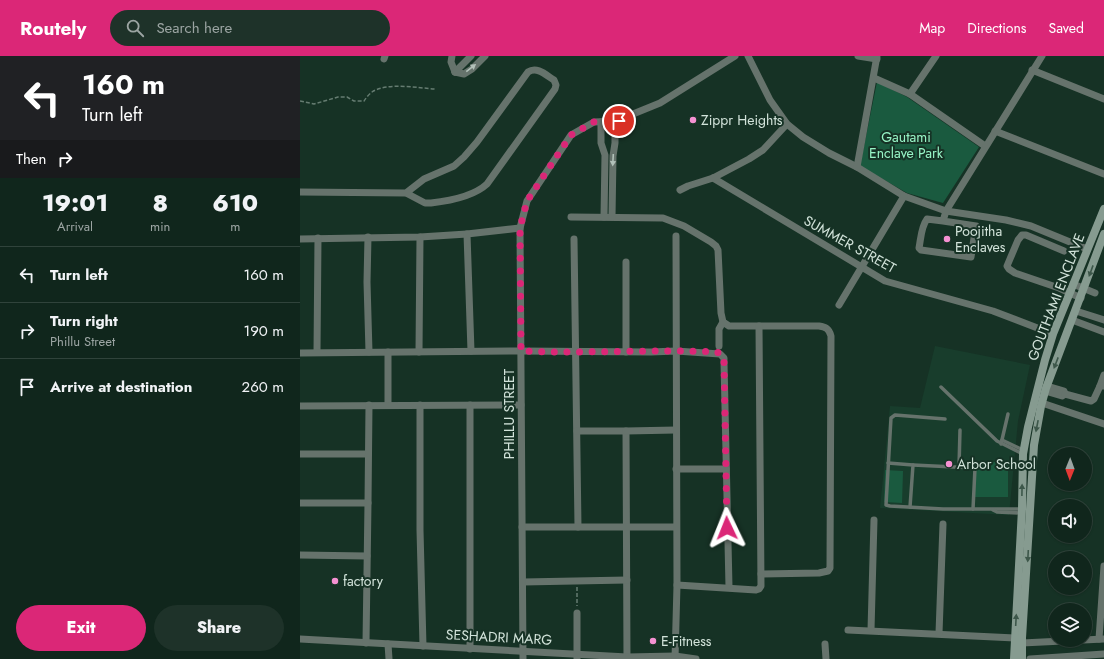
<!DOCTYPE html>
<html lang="en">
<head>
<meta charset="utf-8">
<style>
  body { margin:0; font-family:Jost,sans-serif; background:#1e3229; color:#f1f3f6; height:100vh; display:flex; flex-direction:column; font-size:15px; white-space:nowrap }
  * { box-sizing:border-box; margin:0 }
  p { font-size:13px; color:#9ca5a3 }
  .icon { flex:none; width:22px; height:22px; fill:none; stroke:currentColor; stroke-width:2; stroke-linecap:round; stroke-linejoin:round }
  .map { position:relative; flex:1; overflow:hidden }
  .details { display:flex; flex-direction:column; background:#10261c; width:300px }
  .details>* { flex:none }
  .hud { background:#202124; color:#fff; overflow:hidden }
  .needle { width:26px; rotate:181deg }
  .tools { position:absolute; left:748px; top:391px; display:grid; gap:8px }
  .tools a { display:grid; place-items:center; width:44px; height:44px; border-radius:50%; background:#10261c; box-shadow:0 1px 3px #0004,0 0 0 1px #30433b; font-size:20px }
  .pin { position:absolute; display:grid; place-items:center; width:34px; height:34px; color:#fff; margin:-17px; border:2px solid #fff; border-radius:50%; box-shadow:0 1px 4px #0007 }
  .me { position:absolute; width:44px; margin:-22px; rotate:358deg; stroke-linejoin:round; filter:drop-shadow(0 0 3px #0008) }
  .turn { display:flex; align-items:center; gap:14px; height:84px; padding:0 16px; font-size:18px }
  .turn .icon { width:52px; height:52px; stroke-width:2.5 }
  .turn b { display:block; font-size:28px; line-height:34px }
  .then { display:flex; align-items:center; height:38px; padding:0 16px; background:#0003; gap:8px; font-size:15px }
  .eta { display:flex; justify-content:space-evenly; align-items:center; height:68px; text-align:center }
  .eta b { font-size:24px; font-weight:800; line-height:28px }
  .action { display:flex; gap:8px; margin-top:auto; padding:8px 16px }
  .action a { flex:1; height:46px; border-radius:24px; background:#db2777; color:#fff; font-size:16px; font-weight:800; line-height:46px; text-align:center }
  .action a+a { background:#1e3229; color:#f1f3f6 }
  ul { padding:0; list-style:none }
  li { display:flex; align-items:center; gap:12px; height:56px; padding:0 16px; border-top:1px solid #30433b }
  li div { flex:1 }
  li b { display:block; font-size:15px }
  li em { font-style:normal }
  header { display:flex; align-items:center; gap:24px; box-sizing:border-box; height:56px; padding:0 20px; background:#db2777; color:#fff }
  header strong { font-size:19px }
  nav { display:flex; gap:22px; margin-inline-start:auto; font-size:14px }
  .search { width:280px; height:36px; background:#1e3229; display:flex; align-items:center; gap:10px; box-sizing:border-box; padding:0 14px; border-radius:22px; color:#9ca5a3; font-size:15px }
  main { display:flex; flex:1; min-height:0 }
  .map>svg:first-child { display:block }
</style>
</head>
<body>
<header>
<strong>Routely</strong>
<div class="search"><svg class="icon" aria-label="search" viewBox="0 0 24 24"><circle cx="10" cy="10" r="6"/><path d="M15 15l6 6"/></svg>Search here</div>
<nav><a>Map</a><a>Directions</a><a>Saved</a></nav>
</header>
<main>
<section class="details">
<div class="hud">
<div class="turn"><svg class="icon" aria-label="left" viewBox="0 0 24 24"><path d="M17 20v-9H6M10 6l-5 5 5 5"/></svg><div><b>160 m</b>Turn left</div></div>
<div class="then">Then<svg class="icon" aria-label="right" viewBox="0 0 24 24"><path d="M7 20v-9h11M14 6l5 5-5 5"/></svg></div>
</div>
<div class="eta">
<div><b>19:01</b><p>Arrival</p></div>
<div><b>8</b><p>min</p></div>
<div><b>610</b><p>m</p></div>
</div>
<ul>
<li><svg class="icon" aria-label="left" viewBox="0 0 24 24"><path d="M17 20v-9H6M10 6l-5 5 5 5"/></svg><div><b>Turn left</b></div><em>160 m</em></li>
<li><svg class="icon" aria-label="right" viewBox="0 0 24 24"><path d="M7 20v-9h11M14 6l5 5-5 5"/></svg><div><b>Turn right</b><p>Phillu Street</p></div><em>190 m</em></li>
<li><svg class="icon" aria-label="arrive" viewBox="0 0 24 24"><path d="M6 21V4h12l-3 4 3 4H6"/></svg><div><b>Arrive at destination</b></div><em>260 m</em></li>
</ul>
<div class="action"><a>Exit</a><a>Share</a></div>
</section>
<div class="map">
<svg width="804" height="603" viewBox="0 0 804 603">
  <rect width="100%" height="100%" fill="#163225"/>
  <path fill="#183d2c" d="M635 290 730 309 718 365 709 459 580 452 590 350 620 352Z"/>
  <g fill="#1a5a3f">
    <path d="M577 26 607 41 679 91 643 147 607 137 560 110Z"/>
    <path d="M675 406H708V441H674Z"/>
    <path d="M585 414 603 415 602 447 584 446Z"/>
  </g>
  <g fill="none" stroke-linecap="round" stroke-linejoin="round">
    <g stroke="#657c71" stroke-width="1.5" stroke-dasharray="4 2" stroke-linecap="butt">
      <path d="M0 45 14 48 38 41H47L54 45H64C66 42 69 38 72 36 87 26 118 32 135 33"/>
      <path d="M277 531V550"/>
    </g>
    <g stroke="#66736c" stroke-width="3.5">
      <path d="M641 331 697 385 723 398"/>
      <path d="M645 363 595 359 591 362 586 449 590 450 643 453H722"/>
      <path d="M702 384 723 394"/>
      <path d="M701 388 708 358"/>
      <path d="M588 407 613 409 610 451"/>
      <path d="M613 409 675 412 673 453"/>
      <path d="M659 411 660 374"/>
      <path d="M693 454 697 456 721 457"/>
    </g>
    <g stroke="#66736c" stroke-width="7">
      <path d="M152 0 151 6 155 16"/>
      <path d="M448 0 470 44 487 68 503 81 529 97 557 111 604 140 646 155 706 164 731 170 787 193"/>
      <path d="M558 0 577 3"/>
      <path d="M84 3 85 0"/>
      <path d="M732 14 804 43"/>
      <path d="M155 16 164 18 172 13 185 0"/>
      <path d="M155 16 171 0"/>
      <path d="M574 22 610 38 685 90"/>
      <path d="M610 38 636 0"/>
      <path d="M301 66V87L305 99 304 161"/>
      <path d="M695 75 804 118"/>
      <path d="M557 111 577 0"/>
      <path d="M413 122 585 225 693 255 753 278"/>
      <path d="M380 134 388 130 413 122 449 103 463 94 487 68"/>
      <path d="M0 136 106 137 125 147H131C149 145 173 141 187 128L255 33 256 29 254 24C246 19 237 10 228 16L177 86 164 101 154 110 124 123 106 137"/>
      <path d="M271 161 363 162 384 170 411 186 416 190 418 194 421 257 423 266 429 270H519C525 271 529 272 531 280L530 512 528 515 519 517 461 518"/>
      <path d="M312 161 313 100 315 87V65"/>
      <path d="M643 165 627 163C621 171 621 182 619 192L621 194 671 201 676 170 643 165 646 155 742 0"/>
      <path d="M68 181 67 226 69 296"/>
      <path d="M0 183 120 181 167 178"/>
      <path d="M274 183 278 471"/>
      <path d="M764 195 726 179H722L718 184 707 210 709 213 715 217 759 232 781 242"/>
      <path d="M326 206V296"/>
      <path d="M773 228 795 237"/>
      <path d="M539 249 604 140"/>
      <path d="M776 255 804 264"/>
      <path d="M772 264 804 276"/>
      <path d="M419 290V273L423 266"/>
      <path d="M171 295 167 178 220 172"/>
      <path d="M17 296 18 182"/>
      <path d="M119 296 120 181"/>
      <path d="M0 297 221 295 351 296 376 295 420 298 424 302V306L429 531"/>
      <path d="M800 330 804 319"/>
      <path d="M745 335 762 340 765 338 764 335 747 330"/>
      <path d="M765 338 791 345 794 343 800 330H804"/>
      <path d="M742 347 804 368"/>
      <path d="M88 349V296"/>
      <path d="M120 349V474L123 590"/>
      <path d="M170 349V593"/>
      <path d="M0 350 221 349"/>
      <path d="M277 375H326L327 603"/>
      <path d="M326 375 376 374"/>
      <path d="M0 398H68"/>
      <path d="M376 413H426"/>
      <path d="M0 447H68L69 349"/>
      <path d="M222 471H376"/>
      <path d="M0 499 67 500"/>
      <path d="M223 526 327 524"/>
      <path d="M377 529 456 534 459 533 461 530 459 270"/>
      <path d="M548 574 715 582"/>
      <path d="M571 574 574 464"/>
      <path d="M639 577 643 468"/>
      <path d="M0 583 327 601 375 600 396 603"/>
      <path d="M799 583 804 510"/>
      <path d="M66 587 68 447"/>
      <path d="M722 587 804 583"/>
      <path d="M88 588 89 603"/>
      <path d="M525 588 526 603"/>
      <path d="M223 603 220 172 227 145 271 79 294 66 319 65 333 58 360 47 435 0"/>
      <path d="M277 603V557"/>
      <path d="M375 603 377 529 376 180"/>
      <path d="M730 603 804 598"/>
    </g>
    <g stroke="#869b90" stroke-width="8">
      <path d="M714 603 722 453 723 398 728 371 745 304 753 278 804 153"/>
      <path d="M722 603V582L734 389 741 350 746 332 804 178"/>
    </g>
  </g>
  <defs><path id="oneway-solid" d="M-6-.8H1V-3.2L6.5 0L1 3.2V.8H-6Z"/></defs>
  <g fill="#b2c1b9">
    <use href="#oneway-solid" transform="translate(171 12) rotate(-38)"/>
    <use href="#oneway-solid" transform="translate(313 104) rotate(93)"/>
  </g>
  <g fill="#3d574a">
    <use href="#oneway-solid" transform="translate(791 215) rotate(110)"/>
    <use href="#oneway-solid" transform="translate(756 307) rotate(111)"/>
    <use href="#oneway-solid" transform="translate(737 370) rotate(101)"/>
    <use href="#oneway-solid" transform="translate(722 434) rotate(-89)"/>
    <use href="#oneway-solid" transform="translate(728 500) rotate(93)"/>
    <use href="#oneway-solid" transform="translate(716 564) rotate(-87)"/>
  </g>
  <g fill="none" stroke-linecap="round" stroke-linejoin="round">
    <path stroke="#db2777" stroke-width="7" stroke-dasharray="0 12.6" d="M319 65 294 66 271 79 227 145 220 172 221 295C286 298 352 293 417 296L422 299 424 306 427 472"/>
  </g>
  <g fill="#f591d2" stroke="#163225" stroke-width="1.5">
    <circle cx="393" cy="64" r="4"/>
    <circle cx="647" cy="183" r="4"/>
    <circle cx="649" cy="408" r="4"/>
    <circle cx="35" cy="525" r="4"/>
    <circle cx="353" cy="585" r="4"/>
  </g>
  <g text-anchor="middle" stroke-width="4" stroke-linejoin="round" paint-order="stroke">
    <g font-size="14" fill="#d2e3da" stroke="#163225" text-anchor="start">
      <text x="401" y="69">Zippr Heights</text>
      <text x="655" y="180">Poojitha<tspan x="655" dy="16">Enclaves</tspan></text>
      <text x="657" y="413">Arbor School</text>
      <text x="43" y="530">factory</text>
      <text x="361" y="590">E-Fitness</text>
    </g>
    <g font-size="14" fill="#97f4c6" stroke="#163225">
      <text x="606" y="86">Gautami<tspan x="606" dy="16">Enclave Park</tspan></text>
    </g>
    <g font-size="14" fill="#d2e3da" stroke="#163225">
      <text transform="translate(550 188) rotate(29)" y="5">SUMMER STREET</text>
      <text transform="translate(756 241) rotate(-69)" y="5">GOUTHAMI ENCLAVE</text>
      <text transform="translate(209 358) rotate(-90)" y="5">PHILLU STREET</text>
      <text transform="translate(199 581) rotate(3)" y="5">SESHADRI MARG</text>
    </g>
  </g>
</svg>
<div class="tools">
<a><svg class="needle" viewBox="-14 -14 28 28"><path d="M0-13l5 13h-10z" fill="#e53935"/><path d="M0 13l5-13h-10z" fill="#9ca5a3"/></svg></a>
<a><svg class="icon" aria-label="sound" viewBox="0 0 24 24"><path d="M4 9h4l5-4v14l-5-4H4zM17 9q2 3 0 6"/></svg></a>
<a><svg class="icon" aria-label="search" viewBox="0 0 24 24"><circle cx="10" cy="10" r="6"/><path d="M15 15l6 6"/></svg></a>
<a><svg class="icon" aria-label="layers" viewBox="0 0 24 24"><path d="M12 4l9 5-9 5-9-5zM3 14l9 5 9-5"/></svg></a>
</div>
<div class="pin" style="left:319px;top:65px;background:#d93025"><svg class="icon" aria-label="arrive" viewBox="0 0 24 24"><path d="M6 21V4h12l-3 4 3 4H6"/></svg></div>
<svg class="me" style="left:427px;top:472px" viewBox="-20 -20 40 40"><path d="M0-17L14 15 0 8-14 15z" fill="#db2777" stroke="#fff" stroke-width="4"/></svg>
</div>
</main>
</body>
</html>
